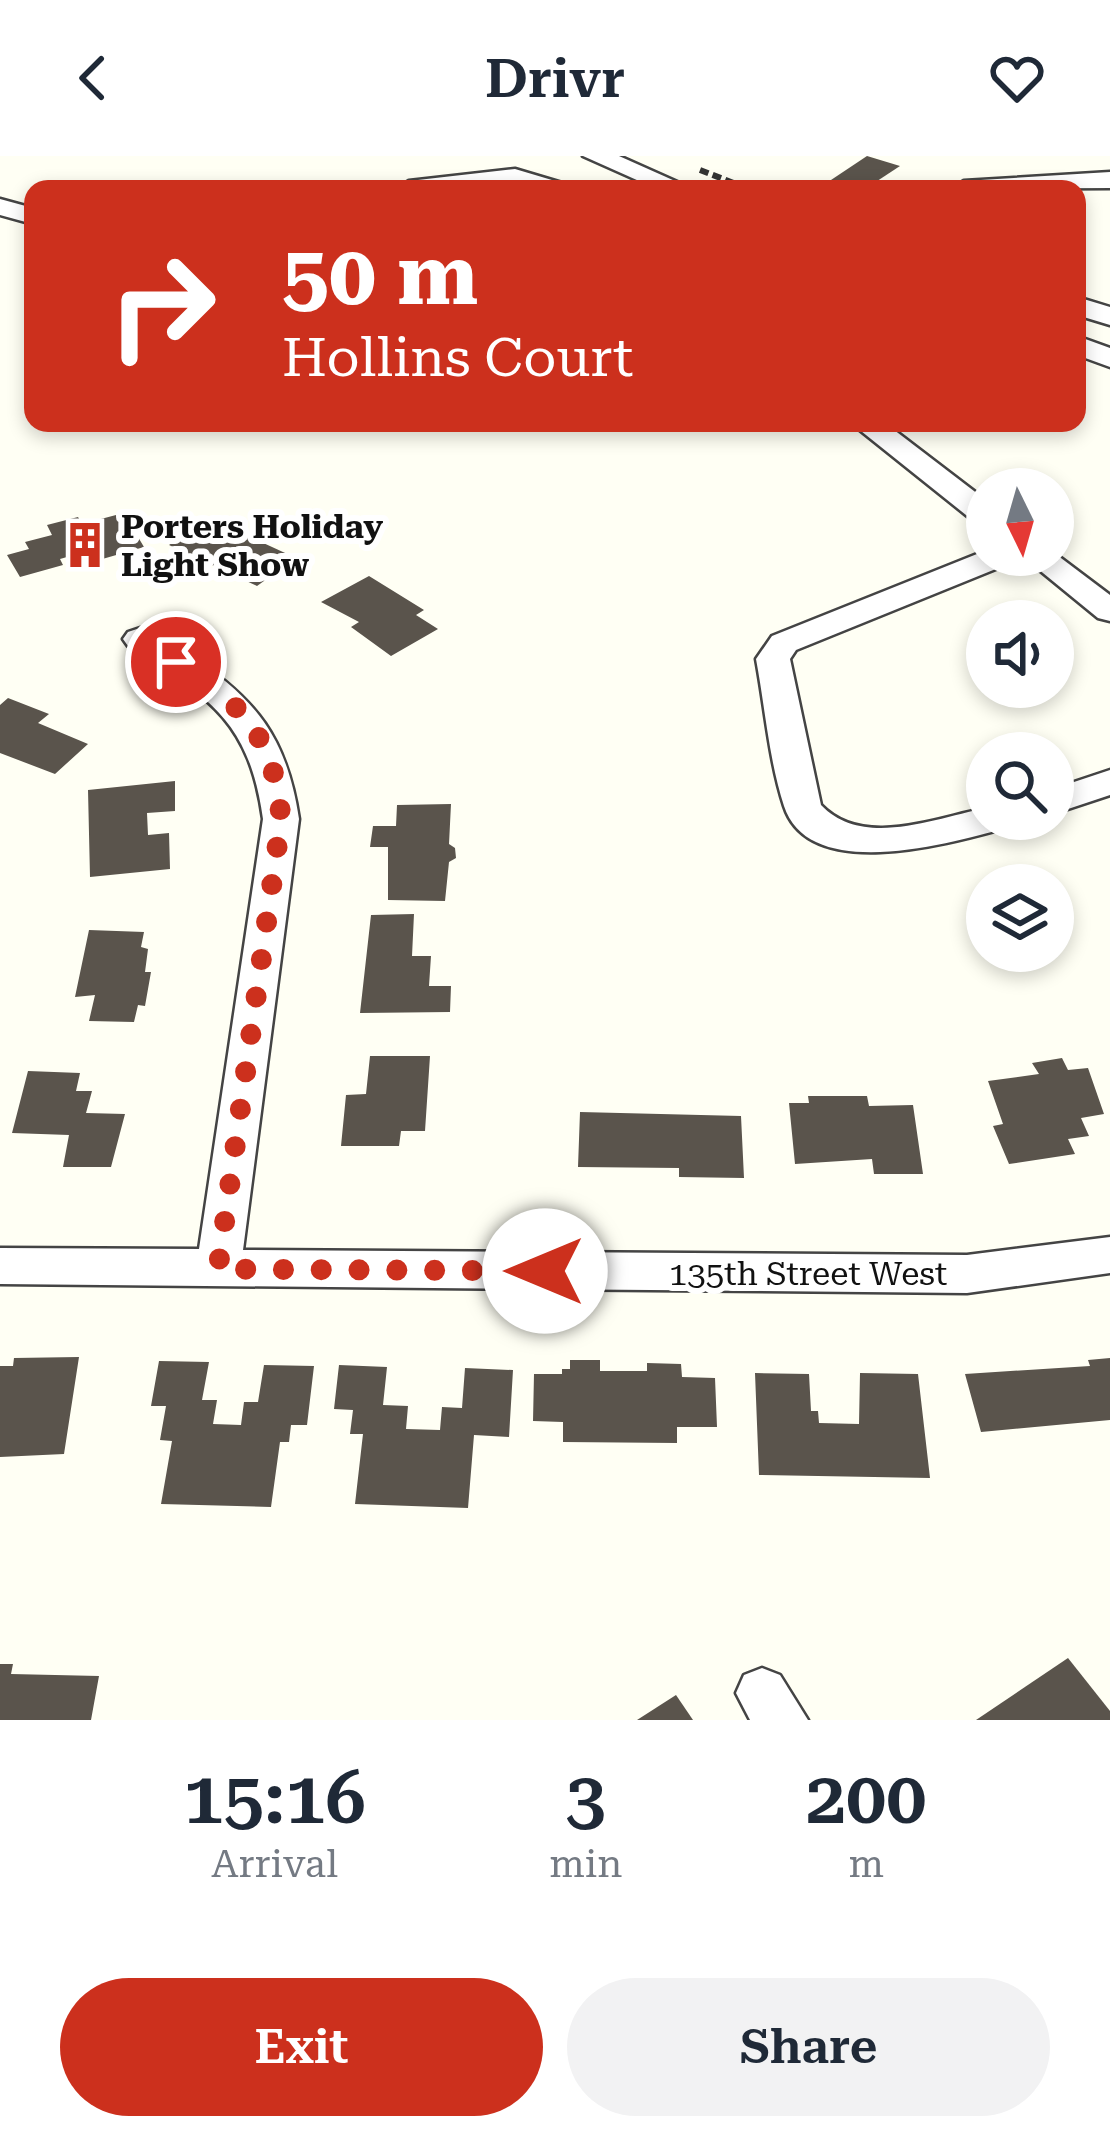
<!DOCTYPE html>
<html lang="en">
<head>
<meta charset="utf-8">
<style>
  body { margin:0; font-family:"Roboto Serif",serif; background:#f2f2f3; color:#1f2937; height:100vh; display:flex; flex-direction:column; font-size:45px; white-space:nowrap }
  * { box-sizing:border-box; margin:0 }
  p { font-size:39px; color:#747a83 }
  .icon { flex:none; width:66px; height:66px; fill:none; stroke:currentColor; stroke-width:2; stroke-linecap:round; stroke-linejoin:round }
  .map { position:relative; height:1564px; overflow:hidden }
  .panel { display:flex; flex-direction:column; background:#fff; flex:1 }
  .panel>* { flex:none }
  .guide { position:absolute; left:24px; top:24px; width:1062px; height:252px; border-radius:24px; box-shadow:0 6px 18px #0003; background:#cc301d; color:#fff; overflow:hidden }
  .needle { width:78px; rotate:175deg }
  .controls { position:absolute; left:966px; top:312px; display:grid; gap:24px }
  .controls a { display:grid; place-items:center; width:108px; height:108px; border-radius:50%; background:#fff; box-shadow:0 6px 18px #0003; font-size:60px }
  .pin { position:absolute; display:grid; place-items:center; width:102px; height:102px; color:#fff; margin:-51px; border:6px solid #fff; border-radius:50%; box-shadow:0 3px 12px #0007 }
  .me { position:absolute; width:132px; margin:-66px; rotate:270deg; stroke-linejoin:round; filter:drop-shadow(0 0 9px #0008) }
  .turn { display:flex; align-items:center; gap:42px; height:252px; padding:0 60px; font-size:54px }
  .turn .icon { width:156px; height:156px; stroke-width:2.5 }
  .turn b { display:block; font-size:84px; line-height:102px }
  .eta { display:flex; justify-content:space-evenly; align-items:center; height:204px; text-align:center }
  .eta b { font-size:72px; font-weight:600; line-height:84px }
  .button { display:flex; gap:24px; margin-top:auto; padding:24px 60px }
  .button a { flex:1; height:138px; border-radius:72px; background:#cc301d; color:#fff; font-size:48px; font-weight:600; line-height:138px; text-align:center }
  .button a+a { background:#f2f2f3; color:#1f2937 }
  header { display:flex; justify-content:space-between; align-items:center; height:156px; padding:0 60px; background:#fff; font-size:54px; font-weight:600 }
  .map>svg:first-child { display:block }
</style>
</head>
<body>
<header><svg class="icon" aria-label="back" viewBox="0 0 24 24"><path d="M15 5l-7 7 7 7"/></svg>Drivr<svg class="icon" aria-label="heart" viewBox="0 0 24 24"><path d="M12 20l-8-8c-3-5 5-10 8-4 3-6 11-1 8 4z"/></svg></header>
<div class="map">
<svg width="1110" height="1564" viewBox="0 0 1110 1564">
  <rect width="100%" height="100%" fill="#fffff4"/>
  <g fill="#5a544c">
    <path d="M867 0 900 10 865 33 825 28Z"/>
    <path d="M116 359 124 373 132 371 144 391 92 406 81 397 60 403 63 409 20 421 7 399 29 393 25 386 52 379 47 369 78 361 82 368Z"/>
    <path d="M208 362 259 385 296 402 257 430 169 389Z"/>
    <path d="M369 420 424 454 416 459 438 473 391 500 351 471 359 466 321 446Z"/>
    <path d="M8 542 49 558 38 567 88 588 55 618 0 597V549Z"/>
    <path d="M175 625V655L147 657 148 679 169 677 170 713 90 721 88 634Z"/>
    <path d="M451 648 449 688 455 692 456 702 449 706 445 745 388 744V691H370L373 670H396L397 649Z"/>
    <path d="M414 758 412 800H431L429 830H451L450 856 360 857 371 759Z"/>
    <path d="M89 774 144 776 141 791 148 793 145 816H151L145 850 138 849 134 866 89 865 95 839 75 841Z"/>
    <path d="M370 900H430L425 975H401L399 990H341L346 939 366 938Z"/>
    <path d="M1062 902 1068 914 1088 912 1104 958 1081 962 1089 980 1068 983 1075 998 1009 1008 993 970 1003 968 988 925 1039 918 1032 907Z"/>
    <path d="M28 915 80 917 76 935H92L86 957 125 958 111 1011H63L69 979 12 977Z"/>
    <path d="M808 940H867L869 950 913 949 923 1018H874L872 1003 795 1008 789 947H809Z"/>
    <path d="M580 956 741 960 744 1022 679 1021V1012L578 1011Z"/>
    <path d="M79 1201 64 1298 0 1301V1210H13L14 1202Z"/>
    <path d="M1110 1202V1264L981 1276 965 1218 1090 1210 1088 1204Z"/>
    <path d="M570 1204H600V1215H647V1207L681 1208 682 1221 715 1222 717 1271H677V1287L563 1286V1266L533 1265 534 1218H562V1213H570Z"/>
    <path d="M159 1205 209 1206 202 1244H217L213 1268 241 1269 244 1246H258L264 1209 314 1210 307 1269H291L289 1286H280L271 1351 161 1348 172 1285 160 1284 166 1250H151Z"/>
    <path d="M339 1209 387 1211 383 1249 408 1250 406 1273 440 1274 442 1251 462 1252 465 1212 513 1214 509 1281 474 1279 468 1352 355 1348 363 1278H350L353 1254 334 1253Z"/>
    <path d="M755 1217 809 1218 811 1255H818L819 1267 859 1268 860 1217 918 1218 930 1322 759 1319Z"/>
    <path d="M1068 1502 1110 1555V1564H976Z"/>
    <path d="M0 1508H13L11 1518 99 1520 91 1564H0Z"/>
    <path d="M676 1539 693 1564H637Z"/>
  </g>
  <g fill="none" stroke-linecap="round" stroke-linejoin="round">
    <defs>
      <g id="minor">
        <path d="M583 0H619L693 33H657Z"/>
        <path d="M515 13 562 27 566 33 514 29 396 33 409 25Z"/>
        <path d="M1110 16V32L951 33 964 25Z"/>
        <path d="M0 43 33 52V68L0 59Z"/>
        <path d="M1077 141 1110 151V169L1077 159Z"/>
        <path d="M1077 180 1110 192V211L1077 199Z"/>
        <path d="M851 267H885L987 345V369L976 367Z"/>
        <path d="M987 394V399H1018L1013 406 796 494 790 503 821 649C863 693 934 662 987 652V663H1011L1006 672C951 687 809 728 784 650 769 604 765 551 756 503L772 480Z"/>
        <path d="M1053 396 1110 439V465L1098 462 1021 399Z"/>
        <path d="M140 472C158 477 173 489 189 499 257 543 287 583 299 663L243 1094 967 1099 1110 1081V1117L967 1137 0 1128V1092L199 1093 263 663C249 563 208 541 128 490L123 483 128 476Z"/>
        <path d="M1110 614V639L1053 658V633Z"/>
        <path d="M762 1512 780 1519 808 1564H750L736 1537 744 1519Z"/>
      </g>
    </defs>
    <use href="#minor" stroke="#444" stroke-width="5"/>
    <path stroke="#333" stroke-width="6" stroke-dasharray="9 4.5" stroke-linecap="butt" d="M700 14 749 33"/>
    <use href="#minor" fill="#fff" fill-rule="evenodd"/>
  </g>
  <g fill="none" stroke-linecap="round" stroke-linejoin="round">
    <path stroke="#cc301d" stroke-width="21" stroke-dasharray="0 37.8" d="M176 506C243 548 275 582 281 663L218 1113 545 1115"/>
  </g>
  <defs>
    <symbol id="building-bare" viewBox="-9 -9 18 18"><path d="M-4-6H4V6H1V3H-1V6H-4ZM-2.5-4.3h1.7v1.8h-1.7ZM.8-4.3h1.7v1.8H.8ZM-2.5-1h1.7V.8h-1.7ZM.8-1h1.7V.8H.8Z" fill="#cc301d" stroke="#fff" stroke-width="2.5" paint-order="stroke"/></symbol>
  </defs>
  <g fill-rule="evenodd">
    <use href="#building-bare" x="52" y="356" width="66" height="66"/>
  </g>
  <g text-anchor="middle" stroke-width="12" stroke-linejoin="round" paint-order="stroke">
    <g font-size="33" font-weight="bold" fill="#111" stroke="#fff" text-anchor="start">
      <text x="121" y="382">Porters Holiday<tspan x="121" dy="38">Light Show</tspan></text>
    </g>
    <g font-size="33" fill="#111" stroke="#fff">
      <text x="808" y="1129">135th Street West</text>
    </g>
  </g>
</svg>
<div class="controls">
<a><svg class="needle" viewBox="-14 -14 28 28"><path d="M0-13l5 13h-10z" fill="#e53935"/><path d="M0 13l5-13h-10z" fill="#747a83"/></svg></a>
<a><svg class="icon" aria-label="sound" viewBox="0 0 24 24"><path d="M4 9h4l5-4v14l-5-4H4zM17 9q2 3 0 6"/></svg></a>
<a><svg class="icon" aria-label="search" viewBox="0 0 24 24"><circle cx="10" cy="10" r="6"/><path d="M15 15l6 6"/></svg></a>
<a><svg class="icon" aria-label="layers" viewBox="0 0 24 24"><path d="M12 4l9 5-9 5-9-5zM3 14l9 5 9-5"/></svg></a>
</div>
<div class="pin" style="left:176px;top:506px;background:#d93025"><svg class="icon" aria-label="arrive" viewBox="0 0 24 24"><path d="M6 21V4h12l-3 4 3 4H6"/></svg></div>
<svg class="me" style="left:545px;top:1115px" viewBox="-20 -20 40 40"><circle r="19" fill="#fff"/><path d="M0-13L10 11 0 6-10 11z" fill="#cc301d"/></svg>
<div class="guide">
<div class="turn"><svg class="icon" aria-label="right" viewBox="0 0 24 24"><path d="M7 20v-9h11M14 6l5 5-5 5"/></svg><div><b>50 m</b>Hollins Court</div></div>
</div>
</div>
<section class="panel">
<div class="eta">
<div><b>15:16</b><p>Arrival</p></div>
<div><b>3</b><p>min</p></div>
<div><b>200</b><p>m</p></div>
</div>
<div class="button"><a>Exit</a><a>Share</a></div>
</section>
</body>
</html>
